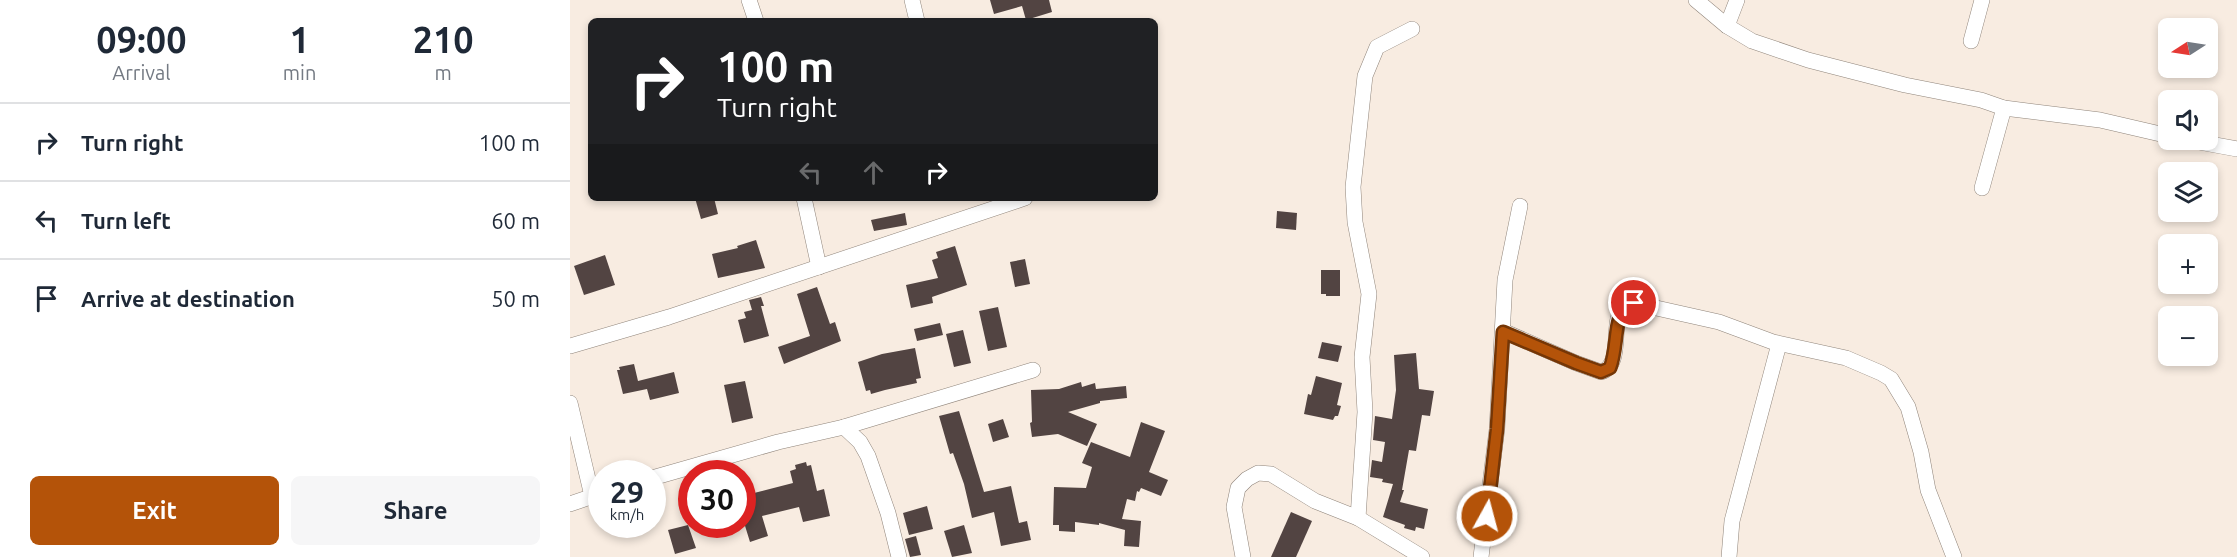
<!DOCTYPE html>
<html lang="en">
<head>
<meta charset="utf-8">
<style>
  body { margin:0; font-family:Ubuntu,sans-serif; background:#f6f6f7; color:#1f2937; height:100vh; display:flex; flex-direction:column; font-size:22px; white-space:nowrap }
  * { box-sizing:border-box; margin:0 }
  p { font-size:20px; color:#747a83 }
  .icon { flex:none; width:33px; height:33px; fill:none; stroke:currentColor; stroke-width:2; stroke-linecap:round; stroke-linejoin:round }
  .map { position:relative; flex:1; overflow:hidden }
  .sheet { display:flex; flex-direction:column; background:#fff; width:570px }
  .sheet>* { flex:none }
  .hud { position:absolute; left:18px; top:18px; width:570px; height:183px; border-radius:9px; box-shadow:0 3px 9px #0003; background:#202124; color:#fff; overflow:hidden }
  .needle { width:39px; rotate:258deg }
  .fabs { position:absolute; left:1588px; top:18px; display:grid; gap:12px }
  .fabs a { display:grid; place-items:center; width:60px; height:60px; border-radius:9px; background:#fff; box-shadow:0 3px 9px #0003; font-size:30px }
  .speed { position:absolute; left:18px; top:460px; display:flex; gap:12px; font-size:30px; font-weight:700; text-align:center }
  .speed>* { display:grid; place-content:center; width:78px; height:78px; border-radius:50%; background:#fff; box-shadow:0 3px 9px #0003; line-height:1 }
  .speed small { font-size:15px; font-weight:400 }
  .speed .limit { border:9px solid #d22; background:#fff; color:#111 }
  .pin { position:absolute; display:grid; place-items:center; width:51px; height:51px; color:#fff; margin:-26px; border:3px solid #fff; border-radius:50%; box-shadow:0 2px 6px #0007 }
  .me { position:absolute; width:66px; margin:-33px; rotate:7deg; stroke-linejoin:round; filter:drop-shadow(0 0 4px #0008) }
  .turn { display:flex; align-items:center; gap:21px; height:126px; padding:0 30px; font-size:27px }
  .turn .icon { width:78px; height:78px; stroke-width:2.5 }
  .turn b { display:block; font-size:42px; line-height:51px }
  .lanes { display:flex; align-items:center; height:57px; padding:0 30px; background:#0003; justify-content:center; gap:30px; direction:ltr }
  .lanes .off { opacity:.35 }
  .eta { display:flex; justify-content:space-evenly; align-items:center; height:102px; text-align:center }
  .eta b { font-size:36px; font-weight:700; line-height:42px }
  .cta { display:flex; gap:12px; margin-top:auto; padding:12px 30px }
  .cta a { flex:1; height:69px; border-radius:9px; background:#b45309; color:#fff; font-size:24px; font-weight:700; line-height:69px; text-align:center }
  .cta a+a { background:#f6f6f7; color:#1f2937 }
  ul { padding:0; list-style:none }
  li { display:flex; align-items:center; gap:18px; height:78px; padding:0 30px; border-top:2px solid #e0e1e3 }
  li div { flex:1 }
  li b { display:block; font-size:22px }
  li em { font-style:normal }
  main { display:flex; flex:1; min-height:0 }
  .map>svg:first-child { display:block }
</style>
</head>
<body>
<main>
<section class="sheet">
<div class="eta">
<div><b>09:00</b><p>Arrival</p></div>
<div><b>1</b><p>min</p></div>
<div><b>210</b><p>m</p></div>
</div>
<ul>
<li><svg class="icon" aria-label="right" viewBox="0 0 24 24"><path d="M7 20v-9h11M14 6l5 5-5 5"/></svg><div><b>Turn right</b></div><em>100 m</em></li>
<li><svg class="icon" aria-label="left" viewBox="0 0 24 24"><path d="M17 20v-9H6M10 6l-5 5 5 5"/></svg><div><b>Turn left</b></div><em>60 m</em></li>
<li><svg class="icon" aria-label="arrive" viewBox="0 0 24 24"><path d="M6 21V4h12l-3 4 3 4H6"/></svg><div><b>Arrive at destination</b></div><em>50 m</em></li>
</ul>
<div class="cta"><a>Exit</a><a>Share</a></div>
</section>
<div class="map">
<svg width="1667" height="557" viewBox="0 0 1667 557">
  <rect width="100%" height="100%" fill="#f8ece1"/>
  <g fill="#524442">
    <path d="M420 0H479L482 12 456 20 452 6 424 14Z"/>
    <path d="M125 198H144L148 214 131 219Z"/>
    <path d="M707 211 727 213 726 230 706 228Z"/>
    <path d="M335 213 337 225 304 231 301 220Z"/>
    <path d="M186 240 195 268 148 278 142 254 168 248 167 246Z"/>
    <path d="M385 246 397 285 362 297 363 303 341 308 336 285 368 278 362 260 368 258 366 252Z"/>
    <path d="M35 255 45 285 14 295 4 266Z"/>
    <path d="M455 259 460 284 445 287 440 262Z"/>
    <path d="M751 270H770V296H756V294H751Z"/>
    <path d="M247 287 260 324 265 322 271 341 214 364 208 347 240 336 227 294Z"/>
    <path d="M191 297 194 306H191L199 336 174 343 168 320 176 318 174 312 182 310 179 300Z"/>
    <path d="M428 307 437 347 418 351 409 311Z"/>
    <path d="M370 323 373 335 347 341 344 329Z"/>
    <path d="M393 330 401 363 384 367 376 334Z"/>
    <path d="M752 342 772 346 768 362 748 358Z"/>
    <path d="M345 348 351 378 346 379 347 383 315 390 301 394 300 390 296 391 288 362 312 354Z"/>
    <path d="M846 353 849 389 864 391 860 416 852 415 846 451 839 450 832 490H834L830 502 858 509 854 529 846 527 845 531 834 528 835 525 813 517 823 484 812 482 813 479 800 477 802 460 812 462 815 442 803 440 805 416 822 419 826 390 824 355Z"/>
    <path d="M64 364 68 381 104 372 109 393 80 400 77 389 53 394 47 370H50L49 367Z"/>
    <path d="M746 376 772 383 767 405 771 406 768 416H765L763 420 734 414 738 394 741 395Z"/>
    <path d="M175 381 183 418 162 423 154 385Z"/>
    <path d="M511 382 512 387 525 383 526 389 556 386 557 398 530 401V403L498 412 527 424 517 446 488 434 462 437 460 423 462 422 461 390 489 389Z"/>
    <path d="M389 411 414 492 441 486 449 523 457 521 461 540 431 546 424 512 402 518 394 484 383 453 380 454 369 416Z"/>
    <path d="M433 419 439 437 423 442 418 424Z"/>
    <path d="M571 422 595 431 579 472 598 480 591 496 571 488 569 492 567 491 565 501 557 499 552 519 571 521 569 547 554 546 555 530 529 523V525L505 522V532L489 531V525H483L484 487 516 488 522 467 512 463 521 442 560 457Z"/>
    <path d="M236 462 237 466 241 465 247 491 254 489 260 516 233 522 229 507 192 516 198 536 180 542 172 516V490L182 487 184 493 223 483 220 471 226 469 225 465Z"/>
    <path d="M357 506 363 529 339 535 333 513Z"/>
    <path d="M721 512 742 521 726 557H701Z"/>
    <path d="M118 525 126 548 105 554 98 530Z"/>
    <path d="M394 525 402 553 382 557 374 531Z"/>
    <path d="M346 536 351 555 340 557 335 539Z"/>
  </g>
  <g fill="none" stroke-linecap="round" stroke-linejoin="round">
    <defs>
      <g id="minor">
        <path d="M179 0 186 21"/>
        <path d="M342 0 347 21"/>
        <path d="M1126 0 1157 26 1182 41 1238 60 1335 85 1411 100 1434 108 1530 120 1599 136"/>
        <path d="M1157 26 1167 0"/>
        <path d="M1401 41 1412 0"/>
        <path d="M1618 140 1667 149"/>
        <path d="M1412 188 1434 108"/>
        <path d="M234 198 249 267"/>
        <path d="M933 331 1006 363 1031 372C1050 367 1044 334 1048 319 1049 314 1052 310 1055 306L1064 303 1149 322 1203 342 1276 358 1311 373 1321 379 1338 407 1351 452 1358 490 1384 557"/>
        <path d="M0 346 99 317 455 198"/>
        <path d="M0 403 22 496"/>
        <path d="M274 427 463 370"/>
        <path d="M82 478 208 442 274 427 290 442 298 456 318 513 329 557"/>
        <path d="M0 504 32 493"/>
        <path d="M788 518 795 412 792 357 799 294 785 222 783 187 795 76 807 47 842 29"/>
        <path d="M673 557 664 507 668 488 677 479 688 473 701 474 745 501 788 518 852 557"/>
        <path d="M911 557 927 429 935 280 950 206"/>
        <path d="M1159 557 1162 521 1209 344"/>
      </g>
    </defs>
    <use href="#minor" stroke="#90857b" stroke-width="16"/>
    <use href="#minor" stroke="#fff" stroke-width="15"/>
  </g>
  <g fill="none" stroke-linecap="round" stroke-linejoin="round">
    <defs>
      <path id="route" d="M917 516 927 429 933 332 1006 363 1031 372 1040 368C1048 347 1043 325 1055 306L1064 303"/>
    </defs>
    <use href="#route" stroke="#753606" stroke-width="15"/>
    <use href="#route" stroke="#b45309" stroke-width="10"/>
  </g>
</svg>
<div class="fabs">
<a><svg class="needle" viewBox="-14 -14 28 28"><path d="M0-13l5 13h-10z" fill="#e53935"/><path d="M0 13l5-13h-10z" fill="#747a83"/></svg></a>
<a><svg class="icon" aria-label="sound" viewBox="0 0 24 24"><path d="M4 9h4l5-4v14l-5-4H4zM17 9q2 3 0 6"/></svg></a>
<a><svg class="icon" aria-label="layers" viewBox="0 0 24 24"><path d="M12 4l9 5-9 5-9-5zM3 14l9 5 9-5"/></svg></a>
<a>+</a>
<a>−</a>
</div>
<div class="speed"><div>29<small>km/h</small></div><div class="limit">30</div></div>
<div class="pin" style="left:1064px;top:303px;background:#d93025"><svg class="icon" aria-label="arrive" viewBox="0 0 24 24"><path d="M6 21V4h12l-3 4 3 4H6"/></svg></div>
<svg class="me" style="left:917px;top:516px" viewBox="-20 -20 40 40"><circle r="17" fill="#b45309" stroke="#fff" stroke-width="3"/><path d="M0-11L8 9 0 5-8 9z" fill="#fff"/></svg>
<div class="hud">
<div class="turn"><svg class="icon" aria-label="right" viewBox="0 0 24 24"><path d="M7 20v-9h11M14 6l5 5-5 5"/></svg><div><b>100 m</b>Turn right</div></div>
<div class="lanes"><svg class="icon off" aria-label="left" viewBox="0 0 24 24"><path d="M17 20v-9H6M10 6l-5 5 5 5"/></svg><svg class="icon off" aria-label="ahead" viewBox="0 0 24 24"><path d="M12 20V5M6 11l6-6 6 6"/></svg><svg class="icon" aria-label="right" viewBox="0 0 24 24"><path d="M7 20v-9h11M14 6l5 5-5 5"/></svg></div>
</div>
</div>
</main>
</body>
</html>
